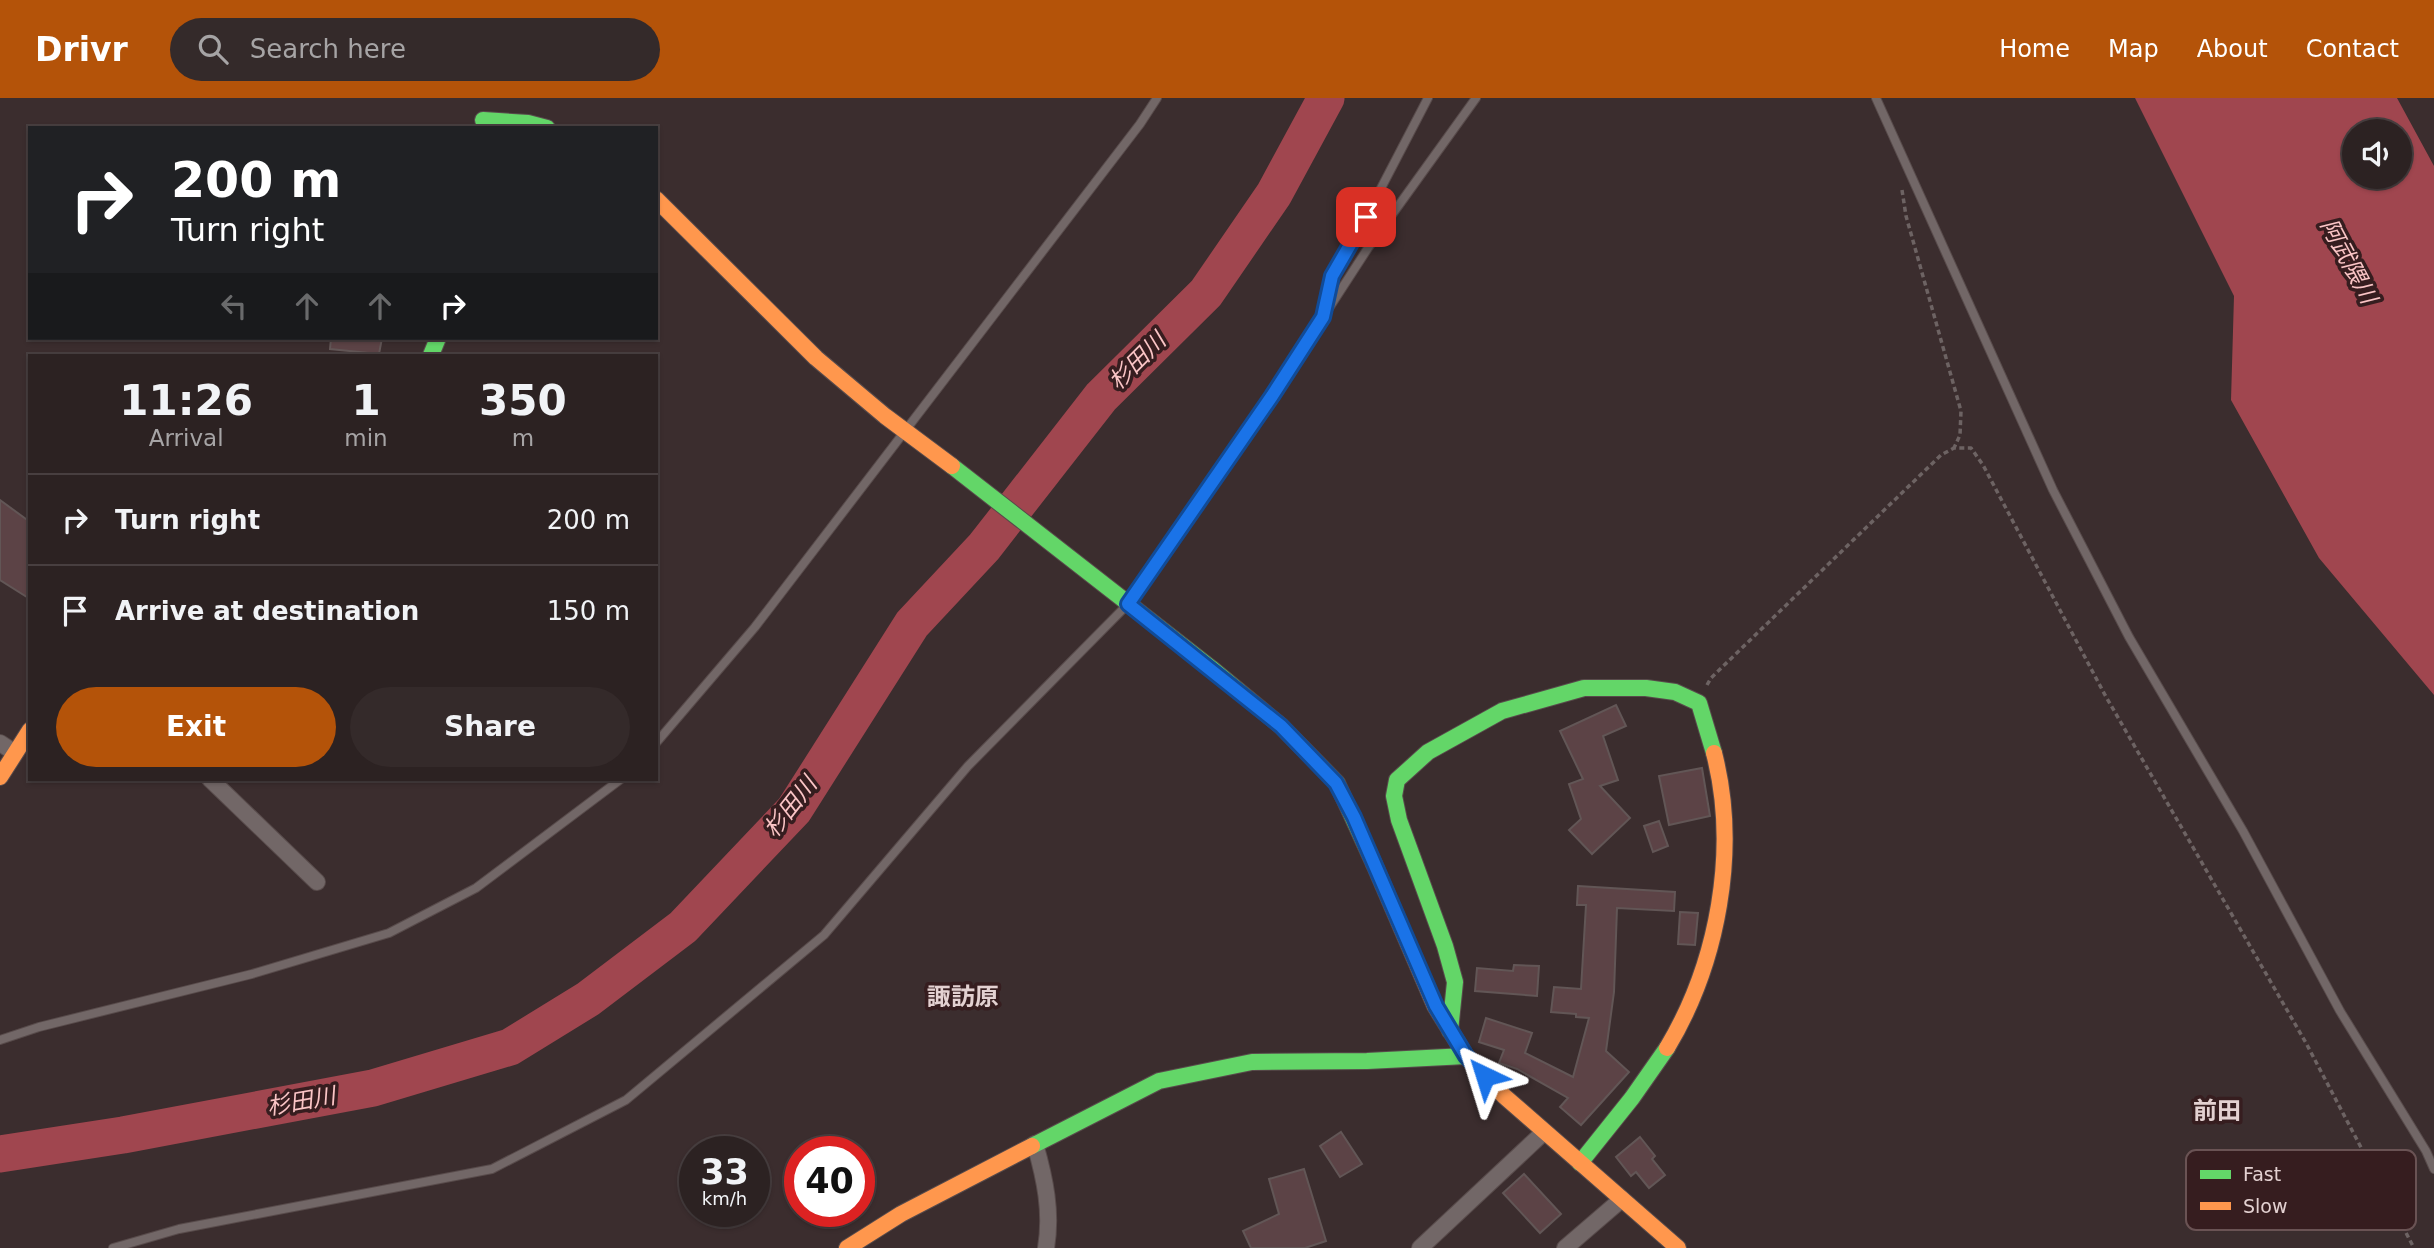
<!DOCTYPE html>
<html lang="en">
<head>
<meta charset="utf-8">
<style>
  body { margin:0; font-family:"DejaVu Sans","Noto Sans JP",sans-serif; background:#342a2a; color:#f1f3f6; height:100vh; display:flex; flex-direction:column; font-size:26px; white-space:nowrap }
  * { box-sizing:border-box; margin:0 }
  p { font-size:23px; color:#a6a4a5 }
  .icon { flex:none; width:38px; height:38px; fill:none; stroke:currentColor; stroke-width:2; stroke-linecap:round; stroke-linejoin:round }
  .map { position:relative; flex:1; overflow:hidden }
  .panel { position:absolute; left:28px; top:256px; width:630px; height:427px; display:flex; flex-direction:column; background:#2c2222; border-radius:0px; box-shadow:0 2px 5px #0004,0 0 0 2px #483f40 }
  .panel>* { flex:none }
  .banner { position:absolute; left:28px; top:28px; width:630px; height:214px; border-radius:0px; box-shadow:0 2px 5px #0004,0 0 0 2px #483f40; background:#202124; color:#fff; overflow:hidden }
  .buttons { position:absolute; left:2342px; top:21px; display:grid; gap:14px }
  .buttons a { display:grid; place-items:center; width:70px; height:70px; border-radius:50%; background:#2c2222; box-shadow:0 2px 5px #0004,0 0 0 2px #483f40; font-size:35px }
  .speed { position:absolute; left:679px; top:1038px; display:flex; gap:14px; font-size:35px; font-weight:700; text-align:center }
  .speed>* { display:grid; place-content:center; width:91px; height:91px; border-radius:50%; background:#2c2222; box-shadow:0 2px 5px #0004,0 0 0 2px #483f40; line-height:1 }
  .speed small { font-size:18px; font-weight:400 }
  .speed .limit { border:10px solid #d22; background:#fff; color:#111 }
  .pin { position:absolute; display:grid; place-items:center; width:60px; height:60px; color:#fff; margin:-30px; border-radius:14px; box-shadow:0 4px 10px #0006 }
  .me { position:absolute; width:77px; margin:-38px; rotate:319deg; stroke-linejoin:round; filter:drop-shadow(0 0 5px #0008) }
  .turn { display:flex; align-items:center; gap:24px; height:147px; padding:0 28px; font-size:32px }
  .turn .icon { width:91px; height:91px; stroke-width:2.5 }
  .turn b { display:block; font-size:49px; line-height:60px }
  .lanes { display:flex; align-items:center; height:66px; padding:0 28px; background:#0003; justify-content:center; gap:35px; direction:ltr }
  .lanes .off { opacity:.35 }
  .eta { display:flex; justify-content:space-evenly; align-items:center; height:119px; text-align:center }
  .eta b { font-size:42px; font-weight:700; line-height:49px }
  .action { display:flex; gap:14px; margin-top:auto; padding:14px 28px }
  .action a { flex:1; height:80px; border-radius:42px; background:#b45309; color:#fff; font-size:28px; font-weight:700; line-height:80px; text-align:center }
  .action a+a { background:#342a2a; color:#f1f3f6 }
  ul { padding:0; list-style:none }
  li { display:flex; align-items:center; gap:21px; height:91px; padding:0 28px; border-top:2px solid #483f40 }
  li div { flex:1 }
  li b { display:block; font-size:26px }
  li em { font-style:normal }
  header { display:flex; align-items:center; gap:42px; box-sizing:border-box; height:98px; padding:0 35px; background:#b45309; color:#fff }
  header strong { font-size:33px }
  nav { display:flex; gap:38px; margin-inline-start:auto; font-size:24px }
  .search { width:490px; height:63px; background:#342a2a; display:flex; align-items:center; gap:18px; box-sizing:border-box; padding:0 24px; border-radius:38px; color:#a6a4a5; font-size:26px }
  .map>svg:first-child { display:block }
</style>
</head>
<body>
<header>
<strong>Drivr</strong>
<div class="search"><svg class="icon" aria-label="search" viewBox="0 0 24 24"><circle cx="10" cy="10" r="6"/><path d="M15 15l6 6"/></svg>Search here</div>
<nav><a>Home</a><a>Map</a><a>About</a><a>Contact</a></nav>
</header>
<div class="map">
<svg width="2434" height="1150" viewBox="0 0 2434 1150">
  <rect width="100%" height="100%" fill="#3b2d2e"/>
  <path fill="#a0464f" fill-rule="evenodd" d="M2135 0H2397L2434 68V597L2319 460 2231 302 2234 198ZM2354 33H2399V79H2354Z"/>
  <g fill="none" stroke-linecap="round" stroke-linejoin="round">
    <path stroke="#a0464f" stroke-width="37" d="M0 1056 123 1037 373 990 510 949 588 901 683 829 794 712 912 526 984 449 1101 299 1206 195 1274 96 1326 0"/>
  </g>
  <g fill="#5c4346" stroke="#625656" stroke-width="2">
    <path d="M331 240H382L379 256 330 251Z"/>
    <path d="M0 402 30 424V501L0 482Z"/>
    <path d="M1616 607 1626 628 1603 638 1618 682 1600 688 1630 720 1592 756 1569 732 1581 721 1569 686 1583 681 1560 633Z"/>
    <path d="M1702 670 1710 718 1669 727 1659 678Z"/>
    <path d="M1659 723 1668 748 1653 754 1644 728Z"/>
    <path d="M1578 788 1675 794 1674 813 1617 810 1614 894 1606 953 1629 974 1581 1027 1560 1009 1568 1000 1517 971 1499 965 1504 952 1479 944 1486 920 1532 935 1525 955 1573 979 1589 920 1576 919V916L1551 914 1554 889 1581 891 1586 807H1577Z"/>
    <path d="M1680 814 1698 815 1695 847 1678 846Z"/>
    <path d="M1514 867 1539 868 1537 898 1475 893 1477 870 1513 873Z"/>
    <path d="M1341 1034 1362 1066 1340 1079 1320 1048Z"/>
    <path d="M1640 1039 1655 1058 1652 1061 1665 1077 1649 1090 1636 1074 1631 1078 1616 1059Z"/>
    <path d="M1304 1071 1326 1143 1305 1150H1251L1243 1133 1279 1116 1269 1081Z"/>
    <path d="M1524 1076 1561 1116 1540 1135 1503 1095Z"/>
  </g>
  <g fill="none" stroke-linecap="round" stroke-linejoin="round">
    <defs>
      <g id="lane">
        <path d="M1876 0 2053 392 2129 539 2243 733 2340 913 2426 1053 2434 1071"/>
        <path d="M1325 212 1332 178 1366 119 1428 0"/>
        <path d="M656 645 755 529 1140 26 1157 0"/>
        <path d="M0 942 39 929 252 876 389 835 476 790 621 681"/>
        <path d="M113 1150 179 1131 492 1071 626 1002 824 837 968 668 1128 506 1272 298 1368 150 1476 0"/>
      </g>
      <g id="street">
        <path d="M0 645 15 655"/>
        <path d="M210 681 317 784"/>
        <path d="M1035 1046C1045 1081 1052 1114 1046 1150"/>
        <path d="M1420 1150 1544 1034"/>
        <path d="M1565 1150 1622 1101"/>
      </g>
      <g id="fast">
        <path d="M483 22 528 25 547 30"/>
        <path d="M431 257 438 240"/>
        <path d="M952 368 1211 570 1281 628 1337 685 1374 766"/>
        <path d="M1450 933 1455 884 1445 848 1399 722 1394 698 1397 682 1428 654 1502 613 1584 590H1646L1675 594 1699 605 1714 655"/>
        <path d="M1032 1048 1159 983 1252 964 1367 963 1466 958"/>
        <path d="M1580 1065 1632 1000 1667 950"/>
      </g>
      <g id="slow">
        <path d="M656 101 816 260 885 318 952 368"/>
        <path d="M0 679 30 632"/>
        <path d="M1374 766 1435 908 1466 958 1504 998 1678 1150"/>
        <path d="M1667 950C1718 865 1739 752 1714 655"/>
        <path d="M847 1150 901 1116 1032 1048"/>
      </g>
    </defs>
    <use href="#lane" stroke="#584b4b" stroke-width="10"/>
    <use href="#street" stroke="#584b4b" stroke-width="18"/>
    <use href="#fast" stroke="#584b4b" stroke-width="18"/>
    <use href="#slow" stroke="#584b4b" stroke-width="18"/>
    <g stroke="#6d6363" stroke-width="3.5" stroke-dasharray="5 3.5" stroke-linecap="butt">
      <path d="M1902 92 1906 118 1961 313 1960 337 1954 350"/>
      <path d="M1707 587 1711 580 1941 357 1954 350H1971L1983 367 2105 597 2306 945 2414 1150"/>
    </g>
    <use href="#lane" stroke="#726767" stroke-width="8"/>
    <use href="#street" stroke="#726767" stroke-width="16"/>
    <use href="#fast" stroke="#63d668" stroke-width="16"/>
    <use href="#slow" stroke="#ff974d" stroke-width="16"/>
  </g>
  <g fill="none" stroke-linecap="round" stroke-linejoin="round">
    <defs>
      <path id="route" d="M1366 119 1332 178 1323 219 1272 298 1128 506 1281 628 1336 685 1354 719 1436 908 1466 958 1485 978"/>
    </defs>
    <use href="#route" stroke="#114b97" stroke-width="18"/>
    <use href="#route" stroke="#1a73e8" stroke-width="12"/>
  </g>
  <g text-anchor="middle" stroke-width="7" stroke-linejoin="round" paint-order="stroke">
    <g font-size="23" font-style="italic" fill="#fbc5c6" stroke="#361d1f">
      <text transform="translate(2349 163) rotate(62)" y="8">阿武隈川</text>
      <text transform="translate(1137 263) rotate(-45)" y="8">杉田川</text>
      <text transform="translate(790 709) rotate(-52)" y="8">杉田川</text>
      <text transform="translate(301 1003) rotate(-10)" y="8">杉田川</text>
    </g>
    <g font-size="24" font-weight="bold" fill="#e3d1d1" stroke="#361d1f">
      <text x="963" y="907">諏訪原</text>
      <text x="2217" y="1021">前田</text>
    </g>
  </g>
  <rect x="2186" y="1052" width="230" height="80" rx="10" fill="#361d1f" stroke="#6a5354" stroke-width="2"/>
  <rect x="2200" y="1072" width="31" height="9" fill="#63d668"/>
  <rect x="2200" y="1104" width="31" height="8" fill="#ff974d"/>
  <g font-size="19" fill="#e3d1d1">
    <text x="2243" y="1083">Fast</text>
    <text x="2243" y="1115">Slow</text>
  </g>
</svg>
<div class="buttons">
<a><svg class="icon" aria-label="sound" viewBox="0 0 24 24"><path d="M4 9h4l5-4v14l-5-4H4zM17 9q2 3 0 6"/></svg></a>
</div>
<div class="speed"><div>33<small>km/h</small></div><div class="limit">40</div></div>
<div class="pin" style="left:1366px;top:119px;background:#d93025"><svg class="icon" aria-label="arrive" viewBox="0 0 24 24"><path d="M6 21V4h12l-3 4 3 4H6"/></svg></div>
<svg class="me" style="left:1485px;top:978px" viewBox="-20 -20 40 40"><path d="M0-17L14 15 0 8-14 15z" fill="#1a73e8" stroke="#fff" stroke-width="4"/></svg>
<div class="banner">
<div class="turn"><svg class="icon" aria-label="right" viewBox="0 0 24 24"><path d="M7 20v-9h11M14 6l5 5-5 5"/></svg><div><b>200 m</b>Turn right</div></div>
<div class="lanes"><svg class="icon off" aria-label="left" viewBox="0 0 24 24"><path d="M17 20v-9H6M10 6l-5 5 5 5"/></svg><svg class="icon off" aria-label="ahead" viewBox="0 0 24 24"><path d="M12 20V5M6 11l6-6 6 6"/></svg><svg class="icon off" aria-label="ahead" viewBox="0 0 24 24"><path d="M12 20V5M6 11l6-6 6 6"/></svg><svg class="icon" aria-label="right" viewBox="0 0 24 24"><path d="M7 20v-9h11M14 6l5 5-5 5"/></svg></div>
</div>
<section class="panel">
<div class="eta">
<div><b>11:26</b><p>Arrival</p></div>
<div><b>1</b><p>min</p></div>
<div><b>350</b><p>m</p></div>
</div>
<ul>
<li><svg class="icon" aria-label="right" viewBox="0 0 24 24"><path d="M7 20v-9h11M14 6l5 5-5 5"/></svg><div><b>Turn right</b></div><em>200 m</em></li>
<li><svg class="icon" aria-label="arrive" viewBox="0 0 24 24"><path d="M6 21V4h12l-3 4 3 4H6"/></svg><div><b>Arrive at destination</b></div><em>150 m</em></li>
</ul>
<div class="action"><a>Exit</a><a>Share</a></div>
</section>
</div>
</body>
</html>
